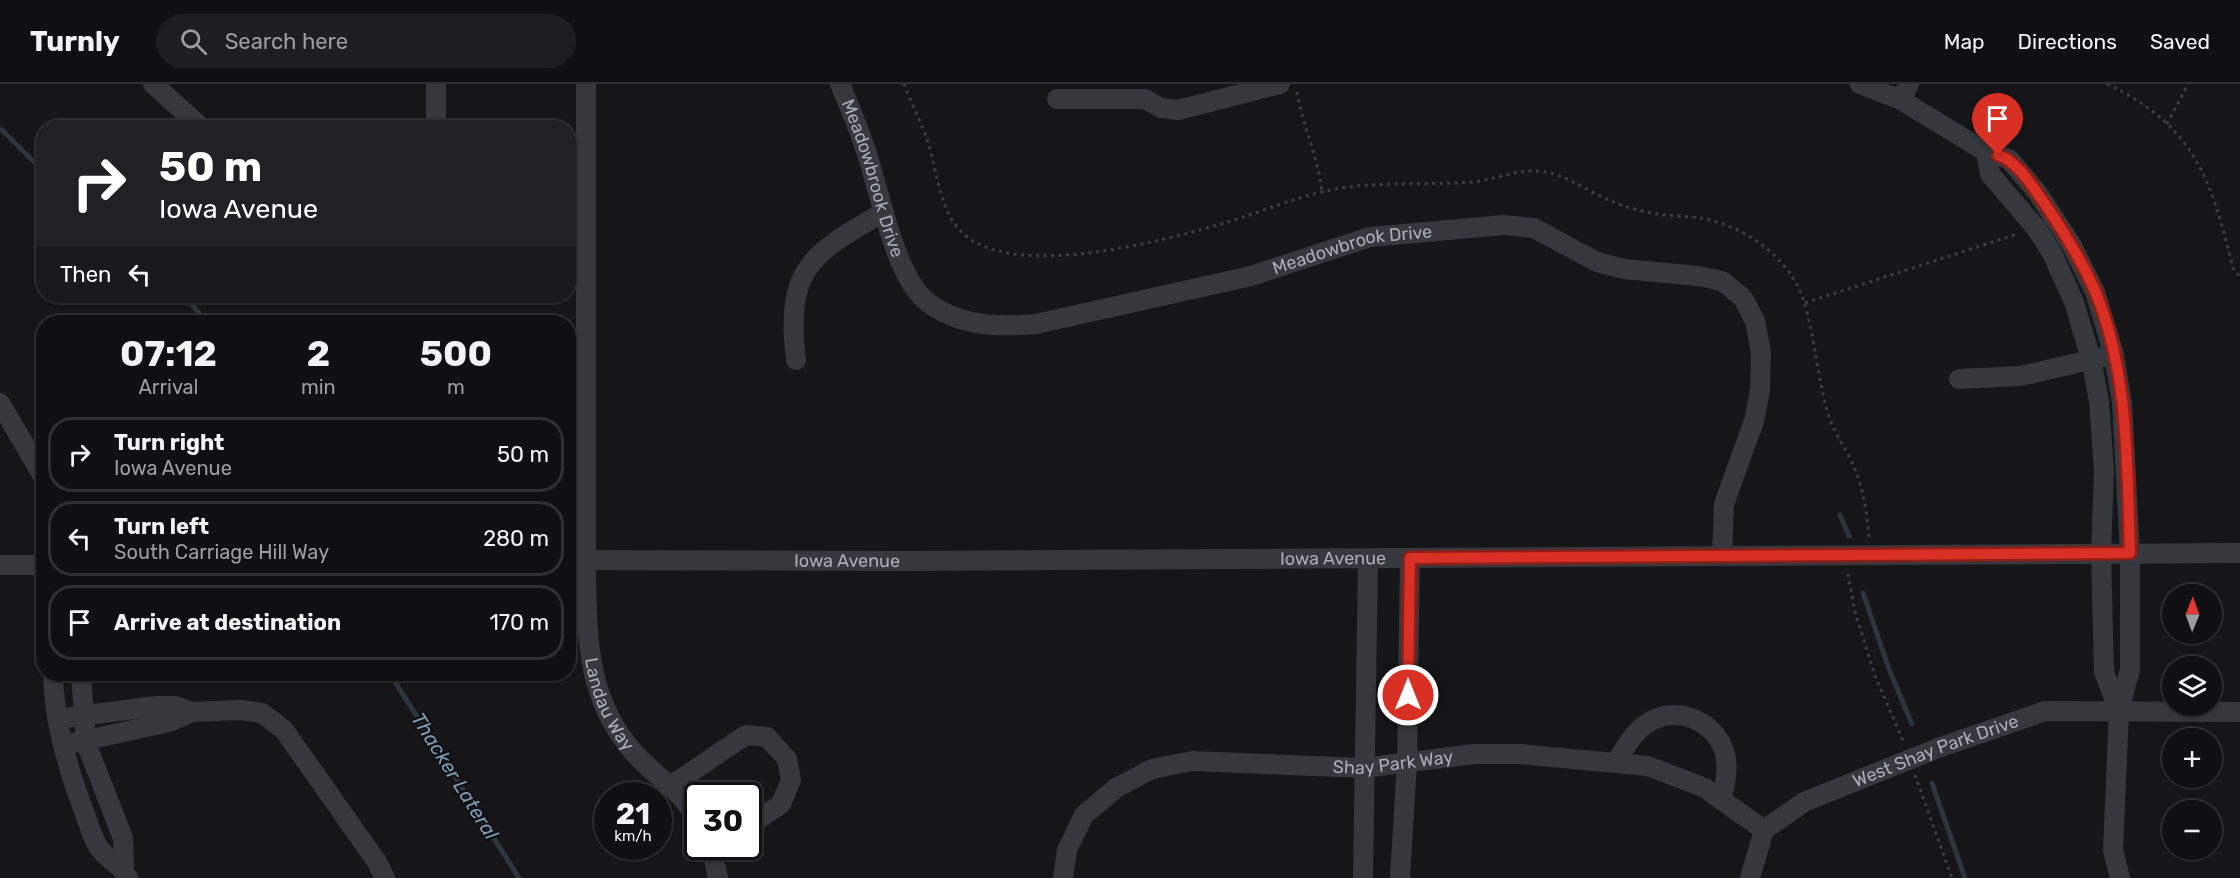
<!DOCTYPE html>
<html lang="en">
<head>
<meta charset="utf-8">
<style>
  body { margin:0; font-family:Rubik,sans-serif; background:#1e1e20; color:#f1f3f6; height:100vh; display:flex; flex-direction:column; font-size:22px; white-space:nowrap }
  * { box-sizing:border-box; margin:0 }
  p { font-size:20px; color:#9c9d9f }
  .icon { flex:none; width:33px; height:33px; fill:none; stroke:currentColor; stroke-width:2; stroke-linecap:round; stroke-linejoin:round }
  .map { position:relative; flex:1; overflow:hidden }
  .details { position:absolute; left:36px; top:231px; width:540px; height:366px; display:flex; flex-direction:column; background:#101012; border-radius:24px; box-shadow:0 2px 4px #0004,0 0 0 2px #303032 }
  .details>* { flex:none }
  .top-card { position:absolute; left:36px; top:36px; width:540px; height:183px; border-radius:24px; box-shadow:0 2px 4px #0004,0 0 0 2px #303032; background:#202124; color:#fff; overflow:hidden }
  .needle { width:39px; rotate:1deg }
  .buttons { position:absolute; left:2162px; top:500px; display:grid; gap:12px }
  .buttons a { display:grid; place-items:center; width:60px; height:60px; border-radius:50%; background:#101012; box-shadow:0 2px 4px #0004,0 0 0 2px #303032; font-size:30px }
  .speed { position:absolute; left:594px; top:698px; display:flex; gap:12px; font-size:30px; font-weight:700; text-align:center }
  .speed>* { display:grid; place-content:center; width:78px; height:78px; border-radius:50%; background:#101012; box-shadow:0 2px 4px #0004,0 0 0 2px #303032; line-height:1 }
  .speed small { font-size:15px; font-weight:400 }
  .speed .limit { border:3px solid #111; border-radius:9px; background:#fff; color:#111 }
  .pin { position:absolute; display:grid; place-items:center; width:51px; height:51px; color:#fff; margin:-62px -26px; border-radius:50% 50% 50% 0; rotate:-45deg; box-shadow:0 0 6px #0007 }
  .pin .icon { rotate:45deg }
  .me { position:absolute; width:66px; margin:-33px; rotate:0deg; stroke-linejoin:round; filter:drop-shadow(0 0 4px #0008) }
  .turn { display:flex; align-items:center; gap:21px; height:126px; padding:0 24px; font-size:27px }
  .turn .icon { width:78px; height:78px; stroke-width:2.5 }
  .turn b { display:block; font-size:42px; line-height:51px }
  .then { display:flex; align-items:center; height:57px; padding:0 24px; background:#0003; gap:12px; font-size:22px }
  .eta { display:flex; justify-content:space-evenly; align-items:center; height:102px; text-align:center }
  .eta b { font-size:36px; font-weight:700; line-height:42px }
  ul { padding:0; list-style:none }
  li { display:flex; align-items:center; gap:18px; height:75px; margin:0 12px 9px; padding:0 12px; border:3px solid #303032; border-radius:24px }
  li div { flex:1 }
  li b { display:block; font-size:22px }
  li em { font-style:normal }
  header { display:flex; align-items:center; gap:36px; box-sizing:border-box; height:84px; padding:0 30px; background:#101012; border-bottom:2px solid #303032 }
  header strong { font-size:28px }
  nav { display:flex; gap:33px; margin-inline-start:auto; font-size:21px }
  .search { width:420px; height:54px; background:#1e1e20; display:flex; align-items:center; gap:15px; box-sizing:border-box; padding:0 21px; border-radius:33px; color:#9c9d9f; font-size:22px }
  .map>svg:first-child { display:block }
</style>
</head>
<body>
<header>
<strong>Turnly</strong>
<div class="search"><svg class="icon" aria-label="search" viewBox="0 0 24 24"><circle cx="10" cy="10" r="6"/><path d="M15 15l6 6"/></svg>Search here</div>
<nav><a>Map</a><a>Directions</a><a>Saved</a></nav>
</header>
<div class="map">
<svg width="2240" height="794" viewBox="0 0 2240 794">
  <rect width="100%" height="100%" fill="#161618"/>
  <g fill="none" stroke-linecap="round" stroke-linejoin="round">
    <g stroke="#2c353c" stroke-width="5">
      <path d="M1 45 44 88"/>
      <path d="M185 212 206 238"/>
      <path d="M1840 431 1849 452"/>
      <path d="M1863 509 1889 585 1912 640"/>
      <path d="M390 590 519 794"/>
      <path d="M1932 699 1965 794"/>
    </g>
    <g stroke="#3d3f44" stroke-width="3" stroke-dasharray="3 4.5" stroke-linecap="butt">
      <path d="M904 0C911 18 920 36 927 55 938 87 939 135 970 155 1025 192 1154 159 1214 142 1250 132 1285 117 1321 108 1371 96 1421 102 1472 98 1493 96 1515 86 1536 87 1563 88 1585 106 1609 116 1621 122 1634 125 1647 128 1666 133 1686 131 1705 135 1749 144 1793 177 1805 221 1815 257 1818 295 1828 330 1833 345 1841 358 1849 372 1862 398 1867 425 1869 454"/>
      <path d="M2107 0C2195 42 2211 95 2233 184L2240 193"/>
      <path d="M1297 8C1303 43 1318 73 1322 108"/>
      <path d="M2167 40 2188 0"/>
      <path d="M1805 219 2017 150"/>
      <path d="M1848 490 1855 528 1875 592 1904 659"/>
      <path d="M1915 691 1952 794"/>
    </g>
    <g stroke="#37383d" stroke-width="20">
      <path d="M153 0 202 44"/>
      <path id="s1" d="M586 0V476C587 549 584 617 639 674 661 697 681 706 698 737"/>
      <path id="s2" d="M840 0C849 21 858 43 865 64 880 106 894 195 930 220 962 243 999 243 1036 240L1251 192 1370 153 1504 141 1534 144 1597 178 1624 185 1698 192 1722 197 1743 214 1755 237 1761 268 1760 306 1754 337 1724 420 1722 472"/>
      <path d="M1860 0 1901 16 1986 68"/>
      <path d="M1057 15H1145L1161 24 1178 26 1280 0"/>
      <path d="M1901 16 1909 0"/>
      <path d="M436 44V0"/>
      <path d="M1986 68 2009 75 2037 108 2071 160 2095 208 2114 271 2122 319 2130 469V586L2119 627 2104 588 2101 469 2104 387 2099 317 2091 275 2074 218 2052 169 2036 144 1990 90Z"/>
      <path d="M796 276C785 184 811 170 884 128"/>
      <path d="M1959 295 2021 292 2103 273"/>
      <path d="M0 319 44 394"/>
      <path id="s3" d="M568 476 909 477 2240 469"/>
      <path d="M0 481H44"/>
      <path d="M53 590C54 637 67 681 83 725 88 737 92 754 99 764 108 776 121 781 128 794"/>
      <path d="M81 590 86 659 123 754 124 786"/>
      <path d="M2119 627 2113 766 2120 794"/>
      <path d="M57 635 156 622H176L192 628 240 626 262 629 284 646 377 778 385 794"/>
      <path d="M73 659 169 638 192 628"/>
      <path d="M1616 679C1625 664 1634 646 1651 637 1681 620 1721 641 1726 675 1728 689 1725 702 1721 716"/>
      <path d="M672 701 746 651 767 653 787 675 791 696 781 720 748 742"/>
      <path id="s4" d="M1764 746 1804 718 1938 664 2045 627 2240 628"/>
      <path d="M711 762 718 794"/>
      <path id="s5" d="M1063 794 1067 766 1084 731 1116 704 1152 685 1192 677 1363 684 1474 670H1519L1648 682 1705 704 1764 746"/>
      <path d="M1363 794 1368 475"/>
      <path d="M1400 794 1407 677 1410 474"/>
      <path d="M1750 794 1764 746"/>
    </g>
  </g>
  <g fill="none" stroke-linecap="round" stroke-linejoin="round">
    <defs>
      <path id="route" d="M1408 611 1410 474 2130 469C2127 382 2129 288 2095 207 2082 177 2065 150 2047 123 2034 105 2019 78 1998 71"/>
    </defs>
    <use href="#route" stroke="#8d1f18" stroke-width="15"/>
    <use href="#route" stroke="#d93025" stroke-width="10"/>
  </g>
  <g text-anchor="middle" stroke-width="4.5" stroke-linejoin="round" paint-order="stroke">
    <g font-size="18" fill="#a8adb8" stroke="#111113">
      <text dy="6" stroke="none"><textPath href="#s2" startOffset="100">Meadowbrook Drive</textPath></text>
      <text dy="6" stroke="none"><textPath href="#s2" startOffset="676">Meadowbrook Drive</textPath></text>
      <text dy="6" stroke="none"><textPath href="#s3" startOffset="765">Iowa Avenue</textPath></text>
      <text dy="6" stroke="none"><textPath href="#s3" startOffset="279">Iowa Avenue</textPath></text>
      <text dy="6" stroke="none"><textPath href="#s1" startOffset="624">Landau Way</textPath></text>
      <text dy="6" stroke="none"><textPath href="#s4" startOffset="190">West Shay Park Drive</textPath></text>
      <text dy="6" stroke="none"><textPath href="#s5" startOffset="392">Shay Park Way</textPath></text>
    </g>
    <g font-size="20" font-style="italic" fill="#7f9bb3" stroke="#111113">
      <text transform="translate(455 692) rotate(58)" y="7">Thacker Lateral</text>
    </g>
  </g>
</svg>
<div class="buttons">
<a><svg class="needle" viewBox="-14 -14 28 28"><path d="M0-13l5 13h-10z" fill="#e53935"/><path d="M0 13l5-13h-10z" fill="#9c9d9f"/></svg></a>
<a><svg class="icon" aria-label="layers" viewBox="0 0 24 24"><path d="M12 4l9 5-9 5-9-5zM3 14l9 5 9-5"/></svg></a>
<a>+</a>
<a>−</a>
</div>
<div class="speed"><div>21<small>km/h</small></div><div class="limit">30</div></div>
<div class="pin" style="left:1998px;top:71px;background:#d93025"><svg class="icon" aria-label="arrive" viewBox="0 0 24 24"><path d="M6 21V4h12l-3 4 3 4H6"/></svg></div>
<svg class="me" style="left:1408px;top:611px" viewBox="-20 -20 40 40"><circle r="17" fill="#d93025" stroke="#fff" stroke-width="3"/><path d="M0-11L8 9 0 5-8 9z" fill="#fff"/></svg>
<div class="top-card">
<div class="turn"><svg class="icon" aria-label="right" viewBox="0 0 24 24"><path d="M7 20v-9h11M14 6l5 5-5 5"/></svg><div><b>50 m</b>Iowa Avenue</div></div>
<div class="then">Then<svg class="icon" aria-label="left" viewBox="0 0 24 24"><path d="M17 20v-9H6M10 6l-5 5 5 5"/></svg></div>
</div>
<section class="details">
<div class="eta">
<div><b>07:12</b><p>Arrival</p></div>
<div><b>2</b><p>min</p></div>
<div><b>500</b><p>m</p></div>
</div>
<ul>
<li><svg class="icon" aria-label="right" viewBox="0 0 24 24"><path d="M7 20v-9h11M14 6l5 5-5 5"/></svg><div><b>Turn right</b><p>Iowa Avenue</p></div><em>50 m</em></li>
<li><svg class="icon" aria-label="left" viewBox="0 0 24 24"><path d="M17 20v-9H6M10 6l-5 5 5 5"/></svg><div><b>Turn left</b><p>South Carriage Hill Way</p></div><em>280 m</em></li>
<li><svg class="icon" aria-label="arrive" viewBox="0 0 24 24"><path d="M6 21V4h12l-3 4 3 4H6"/></svg><div><b>Arrive at destination</b></div><em>170 m</em></li>
</ul>
</section>
</div>
</body>
</html>
